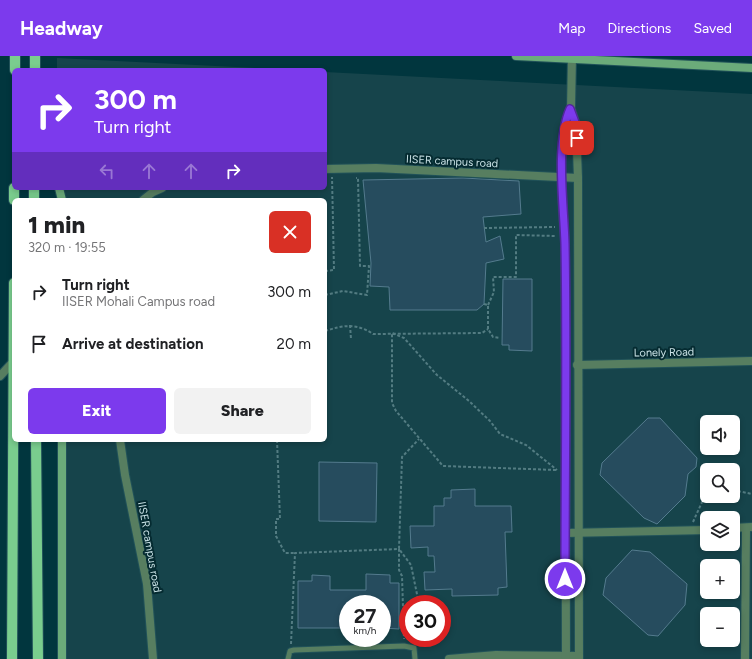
<!DOCTYPE html>
<html lang="en">
<head>
<meta charset="utf-8">
<style>
  body { margin:0; font-family:Figtree,sans-serif; background:#f2f2f2; color:#202124; height:100vh; display:flex; flex-direction:column; font-size:15px; white-space:nowrap }
  * { box-sizing:border-box; margin:0 }
  p { font-size:13px; color:#757577 }
  .icon { flex:none; width:22px; height:22px; fill:none; stroke:currentColor; stroke-width:2; stroke-linecap:round; stroke-linejoin:round }
  .map { position:relative; flex:1; overflow:hidden }
  .details { position:absolute; left:12px; top:142px; width:315px; height:244px; display:flex; flex-direction:column; background:#fff; border-radius:6px; box-shadow:0 2px 6px #0003 }
  .details>* { flex:none }
  .top-card { position:absolute; left:12px; top:12px; width:315px; height:122px; border-radius:6px; box-shadow:0 2px 6px #0003; background:#7c3aed; color:#fff; overflow:hidden }
  .controls { position:absolute; left:700px; top:359px; display:grid; gap:8px }
  .controls a { display:grid; place-items:center; width:40px; height:40px; border-radius:6px; background:#fff; box-shadow:0 2px 6px #0003; font-size:20px }
  .speed { position:absolute; left:339px; top:539px; display:flex; gap:8px; font-size:20px; font-weight:700; text-align:center }
  .speed>* { display:grid; place-content:center; width:52px; height:52px; border-radius:50%; background:#fff; box-shadow:0 2px 6px #0003; line-height:1 }
  .speed small { font-size:10px; font-weight:400 }
  .speed .limit { border:6px solid #d22; background:#fff; color:#111 }
  .pin { position:absolute; display:grid; place-items:center; width:34px; height:34px; color:#fff; margin:-17px; border-radius:8px; box-shadow:0 2px 6px #0006 }
  .me { position:absolute; width:44px; margin:-22px; rotate:0deg; stroke-linejoin:round; filter:drop-shadow(0 0 3px #0008) }
  .turn { display:flex; align-items:center; gap:14px; height:84px; padding:0 16px; font-size:18px }
  .turn .icon { width:52px; height:52px; stroke-width:2.5 }
  .turn b { display:block; font-size:28px; line-height:34px }
  .lanes { display:flex; align-items:center; height:38px; padding:0 16px; background:#0003; justify-content:center; gap:20px; direction:ltr }
  .lanes .off { opacity:.35 }
  .round { display:grid; place-items:center; flex:none; width:42px; height:42px; border-radius:6px; background:#f2f2f2 }
  .overview { display:flex; align-items:center; justify-content:space-between; height:68px; padding:0 16px }
  h1 { font-size:24px; font-weight:800; line-height:30px }
  .cta { display:flex; gap:8px; margin-top:auto; padding:8px 16px }
  .cta a { flex:1; height:46px; border-radius:6px; background:#7c3aed; color:#fff; font-size:16px; font-weight:800; line-height:46px; text-align:center }
  .cta a+a { background:#f2f2f2; color:#202124 }
  ul { padding:0; list-style:none }
  li { display:flex; align-items:center; gap:12px; height:52px; padding:0 16px }
  li div { flex:1 }
  li b { display:block; font-size:15px }
  li em { font-style:normal }
  header { display:flex; align-items:center; gap:24px; box-sizing:border-box; height:56px; padding:0 20px; background:#7c3aed; color:#fff }
  header strong { font-size:19px }
  nav { display:flex; gap:22px; margin-inline-start:auto; font-size:14px }
  .map>svg:first-child { display:block }
</style>
</head>
<body>
<header>
<strong>Headway</strong>
<nav><a>Map</a><a>Directions</a><a>Saved</a></nav>
</header>
<div class="map">
<svg width="752" height="603" viewBox="0 0 752 603">
  <rect width="100%" height="100%" fill="#01363e"/>
  <g fill="#16444b" fill-rule="evenodd">
    <path d="M57 2 293 14H57Z"/>
    <path d="M325 16 752 38V603H66L63 384H325V144H59V132H325ZM707 366H733V392H707ZM707 414H733V440H707ZM707 462H733V488H707ZM707 510H733V536H707ZM348 548H382V582H348ZM408 548H442V582H408ZM707 558H733V584H707Z"/>
  </g>
  <g fill="#264c5e" stroke="#547b8e">
    <path d="M463 122 519 125 521 158 483 161 486 186 500 180 504 203 486 207 484 248 477 254H390L389 231 370 230 371 207 363 124Z"/>
    <path d="M503 223H532V295L509 294V289H502Z"/>
    <path d="M648 362H660L697 402 696 411 688 418 685 440 657 468 644 462 600 419 602 407Z"/>
    <path d="M319 406 377 407 376 466 319 465Z"/>
    <path d="M475 433V450H511L512 476H505L507 531 498 532V539L452 540V533L425 534 424 516H435L434 500H428V491L411 492 410 470H434V450H444V442H451V434Z"/>
    <path d="M632 494 650 496 687 528 685 549 658 580 648 579 603 539 606 522Z"/>
    <path d="M366 518 390 519V527H399V573L382 572V548H348V572H298V525H312V519L330 520V534H366Z"/>
  </g>
  <g fill="none" stroke-linecap="round" stroke-linejoin="round">
    <defs>
      <path id="lane" d="M288 603 290 595 294 594 404 590 414 592 415 603"/>
      <g id="street">
        <path d="M572 0 571 53 576 69 578 122 579 603"/>
        <path d="M325 113 376 112 578 122"/>
        <path d="M143 144 153 136 162 132"/>
        <path d="M577 309 752 305"/>
        <path d="M0 320 14 305"/>
        <path d="M120 384 125 419 147 528 153 603"/>
        <path d="M733 472 752 471"/>
        <path d="M565 477 707 474"/>
        <path d="M449 603 496 599 579 600"/>
        <path d="M566 603 565 188C563 151 555 85 571 53"/>
        <path d="M745 603 746 472"/>
      </g>
      <g id="secondary">
        <path d="M516 0 752 12"/>
        <path d="M59 132 62 144"/>
        <path d="M62 603V384"/>
      </g>
      <g id="primary">
        <path d="M15 14V0"/>
        <path d="M35 14V0"/>
        <path d="M34 132V144"/>
        <path d="M14 144V132"/>
        <path d="M36 384 38 603"/>
        <path d="M12 603 14 227"/>
      </g>
    </defs>
    <use href="#lane" stroke="#215259" stroke-width="7"/>
    <use href="#street" stroke="#215259" stroke-width="10"/>
    <use href="#secondary" stroke="#215259" stroke-width="10"/>
    <use href="#primary" stroke="#215259" stroke-width="12"/>
    <g stroke="#537c82" stroke-width="2" stroke-dasharray="3 2" stroke-linecap="butt">
      <path d="M484 172 555 171"/>
      <path d="M325 215 334 214 332 121"/>
      <path d="M325 239 343 235 367 239 369 210H360L358 122H356"/>
      <path d="M484 248 488 249V273L493 281 500 282"/>
      <path d="M488 249 494 236 493 221H516V179L556 180"/>
      <path d="M350 269 351 283"/>
      <path d="M325 275C343 269 357 267 373 278L482 277 488 273"/>
      <path d="M277 384 280 463H276V480L285 497H295"/>
      <path d="M556 414 443 410 396 355 392 347V277L404 282 437 319 469 345 490 365 500 378 526 389 557 414"/>
      <path d="M733 434 752 438"/>
      <path d="M693 466 707 435"/>
      <path d="M419 548 411 509 399 493 402 401 419 383"/>
      <path d="M291 588 295 497 399 493V514L402 520 404 583"/>
    </g>
    <use href="#lane" stroke="#577e60" stroke-width="5"/>
    <use href="#street" stroke="#577e60" stroke-width="8"/>
    <use href="#secondary" stroke="#6bab7a" stroke-width="8"/>
    <use href="#primary" stroke="#7acd8e" stroke-width="10"/>
  </g>
  <g fill="none" stroke-linecap="round" stroke-linejoin="round">
    <defs>
      <path id="route" d="M565 523C565 411 567 299 565 188 564 150 555 87 570 53L576 69 577 82"/>
    </defs>
    <use href="#route" stroke="#51269a" stroke-width="10"/>
    <use href="#route" stroke="#7c3aed" stroke-width="7"/>
  </g>
  <g text-anchor="middle" stroke-width="4" stroke-linejoin="round" paint-order="stroke">
    <g font-size="11" fill="#cae2e6" stroke="#052b31">
      <text transform="translate(452 105) rotate(3)" y="4">IISER campus road</text>
      <text transform="translate(664 296) rotate(-1)" y="4">Lonely Road</text>
      <text transform="translate(150 491) rotate(80)" y="4">IISER campus road</text>
    </g>
  </g>
</svg>
<div class="controls">
<a><svg class="icon" aria-label="sound" viewBox="0 0 24 24"><path d="M4 9h4l5-4v14l-5-4H4zM17 9q2 3 0 6"/></svg></a>
<a><svg class="icon" aria-label="search" viewBox="0 0 24 24"><circle cx="10" cy="10" r="6"/><path d="M15 15l6 6"/></svg></a>
<a><svg class="icon" aria-label="layers" viewBox="0 0 24 24"><path d="M12 4l9 5-9 5-9-5zM3 14l9 5 9-5"/></svg></a>
<a>+</a>
<a>−</a>
</div>
<div class="speed"><div>27<small>km/h</small></div><div class="limit">30</div></div>
<div class="pin" style="left:577px;top:82px;background:#d93025"><svg class="icon" aria-label="arrive" viewBox="0 0 24 24"><path d="M6 21V4h12l-3 4 3 4H6"/></svg></div>
<svg class="me" style="left:565px;top:523px" viewBox="-20 -20 40 40"><circle r="17" fill="#7c3aed" stroke="#fff" stroke-width="3"/><path d="M0-11L8 9 0 5-8 9z" fill="#fff"/></svg>
<div class="top-card">
<div class="turn"><svg class="icon" aria-label="right" viewBox="0 0 24 24"><path d="M7 20v-9h11M14 6l5 5-5 5"/></svg><div><b>300 m</b>Turn right</div></div>
<div class="lanes"><svg class="icon off" aria-label="left" viewBox="0 0 24 24"><path d="M17 20v-9H6M10 6l-5 5 5 5"/></svg><svg class="icon off" aria-label="ahead" viewBox="0 0 24 24"><path d="M12 20V5M6 11l6-6 6 6"/></svg><svg class="icon off" aria-label="ahead" viewBox="0 0 24 24"><path d="M12 20V5M6 11l6-6 6 6"/></svg><svg class="icon" aria-label="right" viewBox="0 0 24 24"><path d="M7 20v-9h11M14 6l5 5-5 5"/></svg></div>
</div>
<section class="details">
<div class="overview"><div><h1>1 min</h1><p>320 m · 19:55</p></div><a class="round" style="background:#d93025;color:#fff"><svg class="icon" aria-label="close" viewBox="0 0 24 24"><path d="M6 6l12 12M18 6L6 18"/></svg></a></div>
<ul>
<li><svg class="icon" aria-label="right" viewBox="0 0 24 24"><path d="M7 20v-9h11M14 6l5 5-5 5"/></svg><div><b>Turn right</b><p>IISER Mohali Campus road</p></div><em>300 m</em></li>
<li><svg class="icon" aria-label="arrive" viewBox="0 0 24 24"><path d="M6 21V4h12l-3 4 3 4H6"/></svg><div><b>Arrive at destination</b></div><em>20 m</em></li>
</ul>
<div class="cta"><a>Exit</a><a>Share</a></div>
</section>
</div>
</body>
</html>
